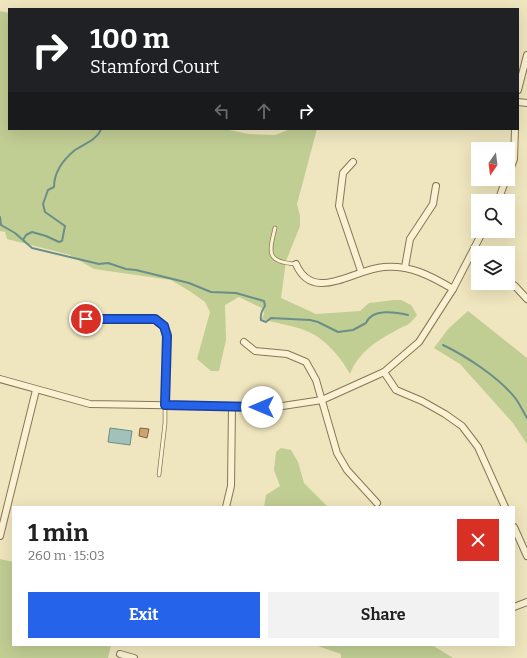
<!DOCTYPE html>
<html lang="en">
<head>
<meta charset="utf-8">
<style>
  body { margin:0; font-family:Bitter,serif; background:#f2f2f2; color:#222; height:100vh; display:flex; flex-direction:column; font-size:15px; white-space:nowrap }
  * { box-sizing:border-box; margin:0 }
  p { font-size:13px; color:#767676 }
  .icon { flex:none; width:22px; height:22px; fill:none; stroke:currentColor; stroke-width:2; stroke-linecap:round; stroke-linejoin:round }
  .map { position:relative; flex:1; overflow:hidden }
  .details { position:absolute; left:12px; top:506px; width:503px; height:140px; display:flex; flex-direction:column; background:#fff; border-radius:0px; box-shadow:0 4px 16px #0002 }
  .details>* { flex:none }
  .guide { position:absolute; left:8px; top:8px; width:511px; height:122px; border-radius:0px; box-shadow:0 4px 16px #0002; background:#202124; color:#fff; overflow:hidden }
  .needle { width:26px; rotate:194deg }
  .controls { position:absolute; left:471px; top:142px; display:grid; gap:8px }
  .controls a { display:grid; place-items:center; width:44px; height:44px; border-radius:0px; background:#fff; box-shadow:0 4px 16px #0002; font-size:20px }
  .pin { position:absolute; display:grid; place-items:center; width:34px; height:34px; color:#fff; margin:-17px; border:2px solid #fff; border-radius:50%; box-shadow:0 1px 4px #0007 }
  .me { position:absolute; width:44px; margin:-22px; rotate:270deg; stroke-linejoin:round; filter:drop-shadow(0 0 3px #0008) }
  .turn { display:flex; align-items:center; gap:14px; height:84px; padding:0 16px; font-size:18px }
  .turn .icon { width:52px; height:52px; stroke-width:2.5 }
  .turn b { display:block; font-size:28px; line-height:34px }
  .lanes { display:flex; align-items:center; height:38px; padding:0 16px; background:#0003; justify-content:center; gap:20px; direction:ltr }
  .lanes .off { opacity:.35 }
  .round { display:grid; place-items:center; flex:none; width:42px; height:42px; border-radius:0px; background:#f2f2f2 }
  .summary { display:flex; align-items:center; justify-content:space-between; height:68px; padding:0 16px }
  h1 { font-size:24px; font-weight:700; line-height:30px }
  .cta { display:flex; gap:8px; margin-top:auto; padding:8px 16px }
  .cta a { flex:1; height:46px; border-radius:0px; background:#2563eb; color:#fff; font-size:16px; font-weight:700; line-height:46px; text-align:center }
  .cta a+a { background:#f2f2f2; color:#222 }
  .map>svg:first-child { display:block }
</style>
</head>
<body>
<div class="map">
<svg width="527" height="658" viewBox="0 0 527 658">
  <rect width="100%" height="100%" fill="#efe6bf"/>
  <g fill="#c0cd93">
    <path d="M0 11 9 13V129H224L249 134 275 135 291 129H317L297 204 300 216V226L286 261 281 298 316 314 360 311 369 303 394 300H401L411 305 417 315C408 327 407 324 395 331 376 341 358 353 350 374 340 356 324 337 304 330 291 325 276 323 262 319L264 313 262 308 239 297 225 305 226 340 219 371H211L197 359 210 312 205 302 191 292 171 280 94 269 70 255 7 239 5 232 0 231Z"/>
    <path d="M468 311 527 358V444L513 423 460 364 434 348 448 329Z"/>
    <path d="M281 448 291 450 298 462 304 483 328 507H264L266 495 280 486 274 470 276 452Z"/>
    <path d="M0 559 13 562V645H111L108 658H0Z"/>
    <path d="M315 645H432L453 658H341V654Z"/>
  </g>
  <path fill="#a3c1bb" stroke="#6a8f89" d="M110 428 132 431 130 445 108 442Z"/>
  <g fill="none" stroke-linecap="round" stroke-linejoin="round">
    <g stroke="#6a8f89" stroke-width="2">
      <path d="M0 217 1 225 15 233 32 248 99 264 108 263 126 269 136 270 189 283 211 292 236 293 264 301 265 306C262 310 260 314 261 320L266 322 271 318 310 320 318 322 338 332 353 330 366 323C372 308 396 312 408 315"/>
      <path d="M23 240 26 235 32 232 46 236 59 242 62 241 65 226 45 212 43 204 48 190 54 187C54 172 64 159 75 150 84 144 97 140 101 129"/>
      <path d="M443 345C466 356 500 378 516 399 520 405 523 411 527 418"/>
    </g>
  </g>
  <path fill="#cea374" stroke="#88623c" d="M140 428 149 429 147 438 139 436Z"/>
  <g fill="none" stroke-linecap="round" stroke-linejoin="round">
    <defs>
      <g id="service">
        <path d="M275 228C269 253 266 262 296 264"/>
        <path d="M159 475 165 423V405"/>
      </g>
      <g id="minor">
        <path d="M518 90 527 55"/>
        <path d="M518 102 527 103"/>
        <path d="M353 162 343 173 339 206 361 271"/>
        <path d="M508 175 514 159 515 129"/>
        <path d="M498 201 506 179"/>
        <path d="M470 257 478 262"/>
        <path d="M296 264C313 304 354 269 384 267 411 265 431 276 453 289"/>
        <path d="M405 267 410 239 433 204 436 186"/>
        <path d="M508 281 515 286 527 299"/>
        <path d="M85 319H155L164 327 167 336 165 405"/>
        <path d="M244 342 255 351 287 354 306 362 316 380 337 453 347 470 377 503"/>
        <path d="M384 372 396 390 422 401 445 414 462 426 478 447 505 507"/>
        <path d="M0 379 90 404 276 407 322 400 384 372 419 342 453 289 483 231"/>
        <path d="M226 507 231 486 232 406"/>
        <path d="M514 527 527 556"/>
        <path d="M0 536 36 390"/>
        <path d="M514 607 527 602"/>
        <path d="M120 654 134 658"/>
      </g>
    </defs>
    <use href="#service" stroke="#887657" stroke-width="4.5"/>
    <use href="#minor" stroke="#887657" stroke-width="8"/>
    <use href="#service" stroke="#faf2d3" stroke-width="3"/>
    <use href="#minor" stroke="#faf2d3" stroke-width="6"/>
  </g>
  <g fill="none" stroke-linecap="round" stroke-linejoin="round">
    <defs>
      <path id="route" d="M86 319H155L164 326 167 336 165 405 262 407"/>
    </defs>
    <use href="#route" stroke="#184099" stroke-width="10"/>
    <use href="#route" stroke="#2563eb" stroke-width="7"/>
  </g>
</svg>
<div class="controls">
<a><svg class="needle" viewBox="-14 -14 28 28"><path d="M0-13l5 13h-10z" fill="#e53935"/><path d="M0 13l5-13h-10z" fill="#767676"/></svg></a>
<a><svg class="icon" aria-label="search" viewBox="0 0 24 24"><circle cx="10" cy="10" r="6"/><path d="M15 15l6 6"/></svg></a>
<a><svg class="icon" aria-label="layers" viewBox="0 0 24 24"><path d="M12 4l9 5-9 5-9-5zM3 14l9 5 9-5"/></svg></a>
</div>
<div class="pin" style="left:86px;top:319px;background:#d93025"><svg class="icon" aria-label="arrive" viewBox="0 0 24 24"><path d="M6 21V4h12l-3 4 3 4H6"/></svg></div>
<svg class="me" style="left:262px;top:407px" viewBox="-20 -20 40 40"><circle r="19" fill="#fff"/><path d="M0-13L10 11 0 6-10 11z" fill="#2563eb"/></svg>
<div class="guide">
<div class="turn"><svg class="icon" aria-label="right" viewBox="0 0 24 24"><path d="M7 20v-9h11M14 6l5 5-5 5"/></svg><div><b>100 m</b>Stamford Court</div></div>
<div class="lanes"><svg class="icon off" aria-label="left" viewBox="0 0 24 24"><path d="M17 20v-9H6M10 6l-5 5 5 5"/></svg><svg class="icon off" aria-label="ahead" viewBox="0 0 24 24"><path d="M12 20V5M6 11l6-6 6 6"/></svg><svg class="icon" aria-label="right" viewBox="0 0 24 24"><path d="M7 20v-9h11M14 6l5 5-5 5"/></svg></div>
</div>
<section class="details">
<div class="summary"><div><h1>1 min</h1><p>260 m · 15:03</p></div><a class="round" style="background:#d93025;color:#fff"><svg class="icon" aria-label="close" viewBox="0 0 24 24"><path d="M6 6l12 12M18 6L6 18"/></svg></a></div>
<div class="cta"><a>Exit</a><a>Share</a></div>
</section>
</div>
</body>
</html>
